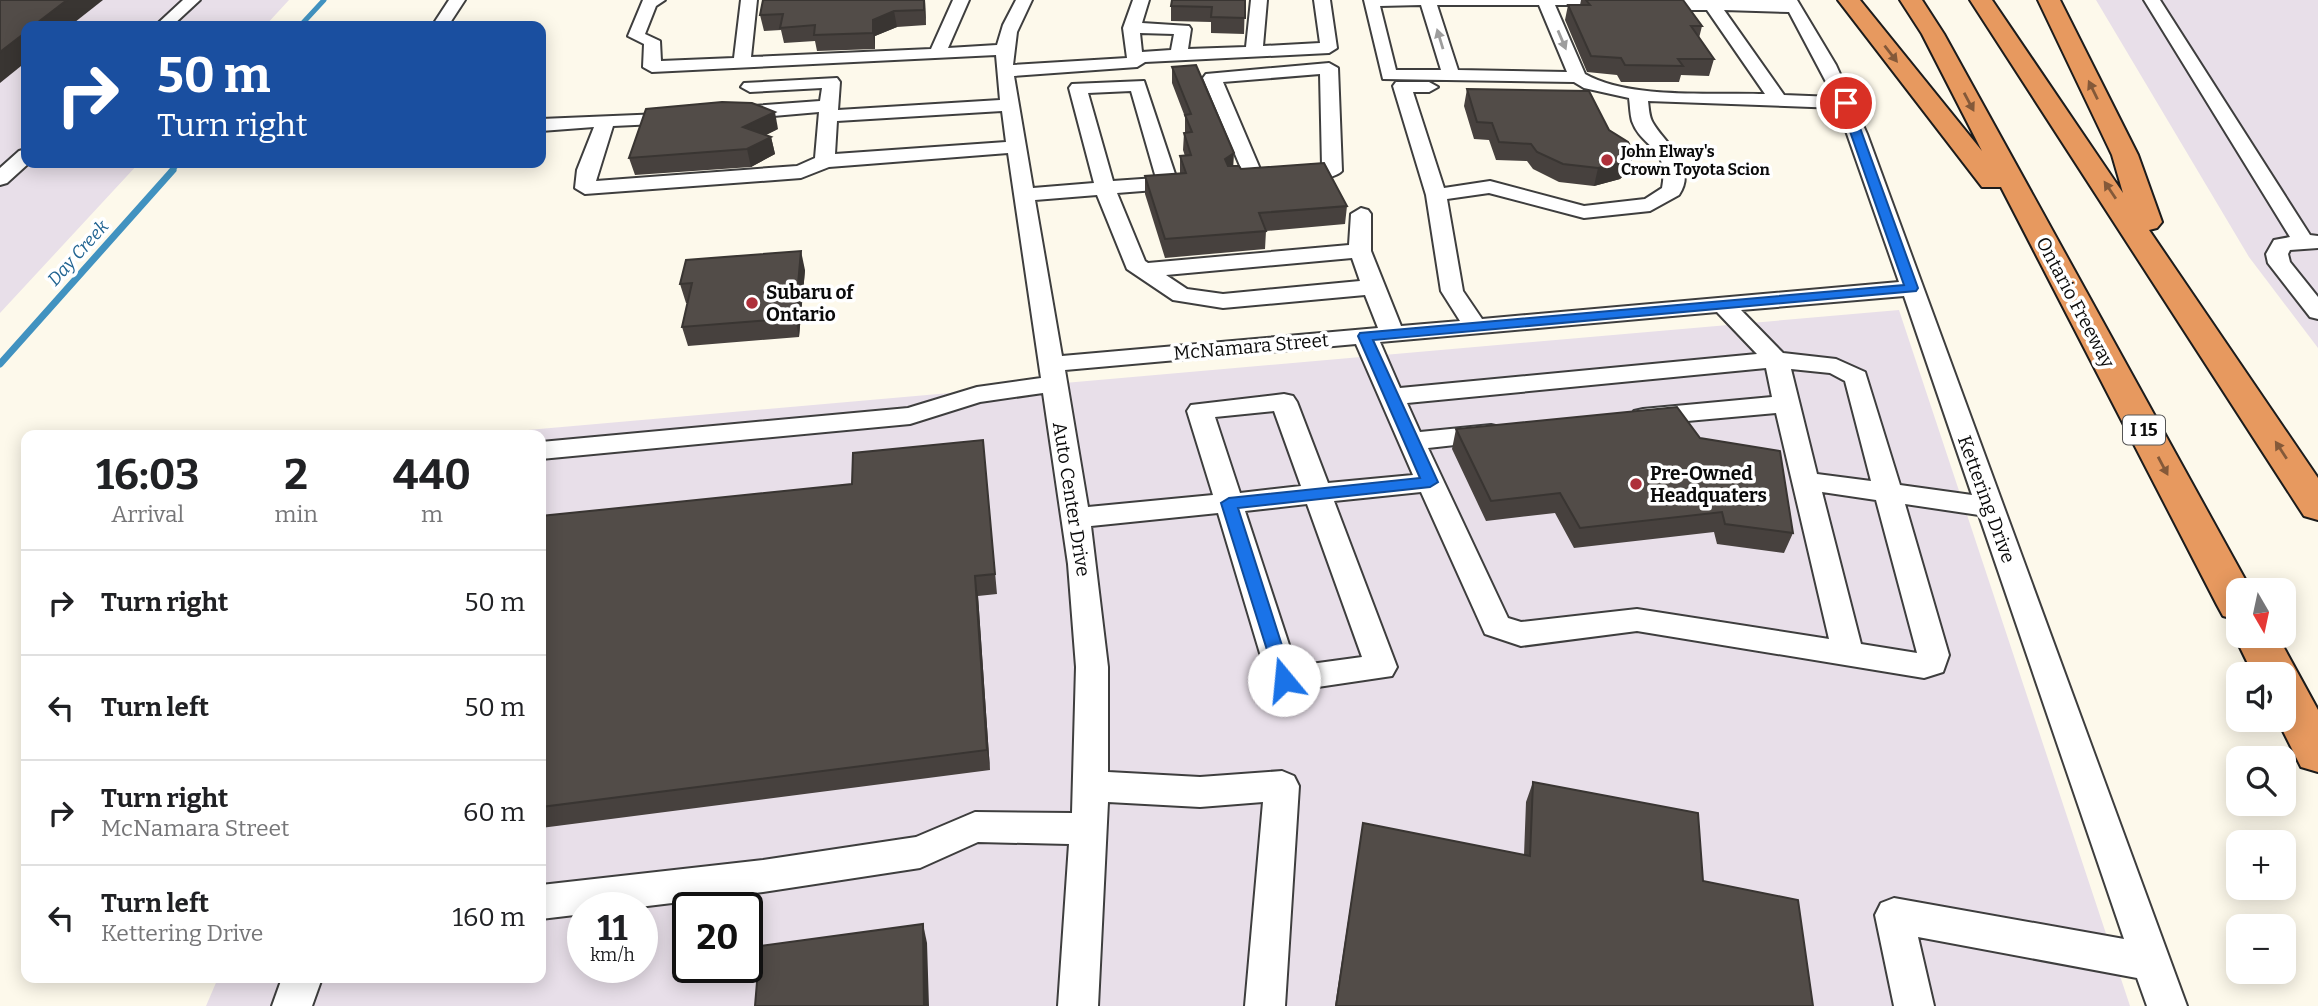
<!DOCTYPE html>
<html lang="en">
<head>
<meta charset="utf-8">
<style>
  body { margin:0; font-family:Bitter,serif; background:#f2f2f2; color:#202124; height:100vh; display:flex; flex-direction:column; font-size:26px; white-space:nowrap }
  * { box-sizing:border-box; margin:0 }
  p { font-size:23px; color:#757577 }
  .icon { flex:none; width:38px; height:38px; fill:none; stroke:currentColor; stroke-width:2; stroke-linecap:round; stroke-linejoin:round }
  .map { position:relative; flex:1; overflow:hidden }
  .side { position:absolute; left:21px; top:430px; width:525px; height:553px; display:flex; flex-direction:column; background:#fff; border-radius:14px; box-shadow:0 4px 18px #0003 }
  .side>* { flex:none }
  .banner { position:absolute; left:21px; top:21px; width:525px; height:147px; border-radius:14px; box-shadow:0 4px 18px #0003; background:#1a4fa0; color:#fff; overflow:hidden }
  .needle { width:46px; rotate:171deg }
  .controls { position:absolute; left:2226px; top:578px; display:grid; gap:14px }
  .controls a { display:grid; place-items:center; width:70px; height:70px; border-radius:14px; background:#fff; box-shadow:0 4px 18px #0003; font-size:35px }
  .speed { position:absolute; left:567px; top:892px; display:flex; gap:14px; font-size:35px; font-weight:700; text-align:center }
  .speed>* { display:grid; place-content:center; width:91px; height:91px; border-radius:50%; background:#fff; box-shadow:0 4px 18px #0003; line-height:1 }
  .speed small { font-size:18px; font-weight:400 }
  .speed .limit { border:4px solid #111; border-radius:10px; background:#fff; color:#111 }
  .pin { position:absolute; display:grid; place-items:center; width:60px; height:60px; color:#fff; margin:-30px; border:4px solid #fff; border-radius:50%; box-shadow:0 2px 7px #0007 }
  .me { position:absolute; width:77px; margin:-38px; rotate:343deg; stroke-linejoin:round; filter:drop-shadow(0 0 5px #0008) }
  .turn { display:flex; align-items:center; gap:24px; height:147px; padding:0 21px; font-size:32px }
  .turn .icon { width:91px; height:91px; stroke-width:2.5 }
  .turn b { display:block; font-size:49px; line-height:60px }
  .eta { display:flex; justify-content:space-evenly; align-items:center; height:119px; text-align:center }
  .eta b { font-size:42px; font-weight:700; line-height:49px }
  ul { padding:0; list-style:none }
  li { display:flex; align-items:center; gap:21px; height:105px; padding:0 21px; border-top:2px solid #e0e0e0 }
  li div { flex:1 }
  li b { display:block; font-size:26px }
  li em { font-style:normal }
  .map>svg:first-child { display:block }
</style>
</head>
<body>
<div class="map">
<svg width="2318" height="1006" viewBox="0 0 2318 1006">
  <rect width="100%" height="100%" fill="#fdf9eb"/>
  <g fill="#e8dfe9" fill-rule="evenodd">
    <path d="M0 0H289L265 26H26V163H139L0 313Z"/>
    <path d="M2096 0H2318V348L2249 257Z"/>
    <path d="M1899 310 2130 1006H206L218 978H541V436H458ZM583 908H642V968H583ZM688 908H747V968H688Z"/>
  </g>
  <g fill="none" stroke-linecap="round" stroke-linejoin="round">
    <g stroke="#4192c0" stroke-width="5">
      <path d="M300 26 324 0"/>
      <path d="M171 171 179 163"/>
    </g>
    <path stroke="#4192c0" stroke-width="7" d="M0 364 173 170"/>
    <defs>
      <g id="minor">
        <path d="M183 0H200L172 26H155Z"/>
        <path d="M449 0H465L448 26H432Z"/>
        <path d="M643 0H665L656 6 645 34 660 41 661 61 734 58 741 0H757L751 57 931 49 953 0H969L948 48 997 45 1003 25 1016 0H1032L1017 32 1013 65 1127 58 1123 28 1133 0H1149L1142 23 1189 26 1191 29 1188 49 1246 47 1251 0H1267L1263 46 1320 43 1314 0H1330L1337 48 1329 53 1145 62 1137 67 1014 76 1033 188 1094 183 1069 88 1072 84 1144 81 1178 183 1168 189 1117 193 1145 261 1148 263 1349 245 1351 214 1361 208 1368 210 1371 214V251L1401 326 1460 321 1441 291 1426 195 1393 86 1396 82H1429L1438 87 1429 92H1413L1444 188 1490 181 1584 206 1645 199 1662 188C1670 146 1642 149 1632 121 1630 114 1630 105 1629 98L1584 88 1574 82 1383 79 1364 0H1606L1598 5H1555L1585 74C1631 100 1713 92 1765 94L1707 10H1653L1625 0H1797L1836 65 1867 134 2187 1006H2147L2137 978 1918 937 1934 1006H1894L1875 915 1881 903 1894 898 2124 939 1979 515 1905 504 1949 655 1943 672 1924 678 1637 631 1521 646 1485 634 1421 492 1334 501 1397 667 1392 676 1284 692 1273 689 1268 680 1218 513 1091 526 1108 667V772L1200 777 1282 771 1294 776 1299 786 1285 1006H1245L1263 802 1200 807 1108 802 1098 1006H1058L1069 844 978 842 920 868 763 892 631 908H583V914L541 919V885L763 860 916 837 975 812 1072 813 1076 667 1068 564 1043 393 980 402 910 424 541 459V442L908 408 977 387 1041 378 1008 153 829 167 801 178 585 194 575 188 577 170 594 127 541 131V119L685 113 687 117 685 121 678 123 613 126 596 181 797 166 815 158 819 112 740 119 731 113 740 107 820 101 822 88 750 92 741 87 744 83 837 78 840 82 838 110 1000 100 996 55 652 72 643 67 644 44 628 36ZM1421 5 1441 70H1396L1380 6ZM1437 5H1539L1567 72 1458 70ZM1724 10 1789 12 1834 97 1784 95ZM1140 33 1174 34 1171 50 1142 52ZM1131 91 1156 178 1113 181 1088 93ZM1648 101 1838 108 1899 282 1482 319 1463 291 1447 199 1489 193 1584 218 1650 211 1679 195C1698 166 1666 145 1653 123 1649 117 1649 108 1648 101ZM1002 111 1006 142 835 154 837 121ZM1097 195 1127 269 1173 300 1223 308 1365 295 1378 328 1062 356 1035 200ZM1352 258 1360 281 1223 294 1187 289 1166 275ZM1904 296 1972 495 1900 485 1865 372 1836 359 1783 353 1741 310ZM1717 312 1757 354 1400 388 1380 342ZM1356 344 1413 475 1328 483 1297 402 1293 396 1284 394 1191 405 1187 411 1213 495 1088 507 1065 370ZM1766 368 1772 397 1643 409 1634 411 1630 417 1634 423 1643 425 1776 413 1829 639 1637 609 1521 622 1508 618 1428 448 1491 441 1500 439 1504 433 1500 427 1491 425 1420 432 1407 403ZM1791 369 1830 373 1845 381 1871 481 1817 474ZM1274 411 1301 486 1240 493 1215 417ZM1822 492 1876 500 1917 653 1861 644ZM1307 504 1362 657 1296 666 1245 511Z"/>
        <path d="M2144 0H2160L2310 235 2318 236V248L2290 250 2288 254 2290 262 2318 297V319L2310 317 2268 263 2266 254 2274 240 2290 237Z"/>
        <path d="M1329 63 1338 68 1342 171C1333 181 1290 184 1281 174L1291 168 1322 166 1320 74 1223 82 1263 176 1260 180H1246L1203 78 1206 74Z"/>
        <path d="M26 149V163H29L7 183 0 185V168L19 151Z"/>
        <path d="M282 978H322L312 1006H272Z"/>
      </g>
      <g id="highway">
        <path d="M1838 0H1860L1982 151 1922 34 1900 0H1922L1944 34 2251 590H2238V620L2223 616 2217 605 2001 187H1982Z"/>
        <path d="M1970 0H1992L2123 193 2112 155 2038 0H2060L2138 155 2162 222 2157 228 2149 230 2318 478V520L2304 516Z"/>
        <path d="M2238 626V635H2277L2318 710V772L2301 767 2277 719H2284V674H2253L2234 635Z"/>
      </g>
    </defs>
    <use href="#minor" stroke="#3e3e3e" stroke-width="4"/>
    <use href="#highway" stroke="#1c1c1c" stroke-width="4"/>
    <use href="#minor" fill="#fff" fill-rule="evenodd"/>
    <use href="#highway" fill="#e7995f" fill-rule="evenodd"/>
  </g>
  <g fill="#47413e">
    <path d="M925 0 926 25 897 27 875 36V49L817 51 815 41 784 43 781 30 764 31 760 15Z"/>
    <path d="M1245 0 1244 34 1211 33V22L1171 21V6Z"/>
    <path d="M1581 0H1683L1702 26 1699 38 1714 59 1709 76 1681 75 1679 82H1621L1617 75 1587 72 1565 20 1568 5H1580Z"/>
    <path d="M1172 67 1233 166 1347 206 1345 224 1266 231 1265 249 1165 258 1145 194V176L1180 174V156H1185L1183 150 1184 133H1185V117L1172 83Z"/>
    <path d="M1467 89 1609 130 1634 153 1629 170 1620 179 1594 186 1559 182 1533 169 1527 161 1496 160 1489 140 1474 139 1464 106Z"/>
    <path d="M778 129 766 135 771 137 775 154 751 167 635 175 629 158Z"/>
    <path d="M805 270 799 337 688 346 682 327 688 303H686L680 284Z"/>
    <path d="M1456 429 1700 438 1793 533 1784 553 1717 544 1714 532 1574 548 1555 513 1486 521 1452 449Z"/>
    <path d="M983 440 997 594 978 596 990 770 541 828V516L852 484Z"/>
    <path d="M1533 782 1703 881 1813 1006H1335L1363 823 1524 855 1526 802Z"/>
  </g>
  <g fill="#393532">
    <path d="M67 0H103L70 26H33Z"/>
    <path d="M924 0H925L926 25 924 10Z"/>
    <path d="M894 11 897 27 875 36V49L873 33V20Z"/>
    <path d="M26 32V62L0 83V52Z"/>
    <path d="M775 112 778 129 747 144 743 127Z"/>
    <path d="M771 137 775 154 751 167 747 149Z"/>
    <path d="M1234 153 1233 171 1224 176 1225 159Z"/>
    <path d="M1634 153 1629 170 1620 179 1594 186 1598 168Z"/>
    <path d="M801 251 805 270 799 337 795 318Z"/>
    <path d="M975 576 978 596 990 770 987 750Z"/>
    <path d="M923 924 927 943 929 1006H924Z"/>
  </g>
  <g fill="#524c48" stroke="#393532" stroke-width="2">
    <path d="M0 0H67L33 26H26V32L0 52Z"/>
    <path d="M763 0H924V10L894 11 873 20V33L814 35 815 25 780 28 783 14 760 15Z"/>
    <path d="M1172 0H1245V18L1211 17 1212 7 1171 6Z"/>
    <path d="M1586 0H1683L1702 26H1691L1714 59H1678L1683 66 1625 65 1621 58 1591 56 1568 5H1590Z"/>
    <path d="M1196 65 1234 153 1225 159 1228 166H1239L1241 169 1324 163 1347 206 1259 213 1266 231 1165 239 1145 176 1186 173 1180 156 1191 155 1184 133 1192 132 1185 115 1191 114 1172 67Z"/>
    <path d="M1467 89 1589 91 1609 130 1628 142 1634 153 1624 162 1598 168 1563 164 1537 152 1531 144 1499 142 1492 123 1477 122Z"/>
    <path d="M722 102 752 103 775 112 743 127 771 137 747 149 629 158 646 109Z"/>
    <path d="M801 251 795 318 682 327 692 283 680 284 686 260Z"/>
    <path d="M1677 407 1700 438 1780 451 1793 533 1725 524 1722 512 1580 528 1560 493 1491 501 1456 429Z"/>
    <path d="M983 440 995 574 975 576 987 750 541 807V516L852 484 853 453Z"/>
    <path d="M1533 782 1698 813 1703 881 1798 900 1813 1006H1336L1363 823 1530 856Z"/>
    <path d="M923 924 924 1006H755L760 946Z"/>
  </g>
  <defs><path id="oneway-solid" d="M-6-.8H1V-3.2L6.5 0L1 3.2V.8H-6Z" transform="scale(1.75)"/></defs>
  <g fill="#9d9d9d">
    <use href="#oneway-solid" transform="translate(1440 39) rotate(-107)"/>
    <use href="#oneway-solid" transform="translate(1562 40) rotate(67)"/>
  </g>
  <g fill="#845939">
    <use href="#oneway-solid" transform="translate(1891 54) rotate(52)"/>
    <use href="#oneway-solid" transform="translate(2093 90) rotate(-116)"/>
    <use href="#oneway-solid" transform="translate(1969 102) rotate(62)"/>
    <use href="#oneway-solid" transform="translate(2110 190) rotate(-124)"/>
    <use href="#oneway-solid" transform="translate(2281 450) rotate(-123)"/>
    <use href="#oneway-solid" transform="translate(2163 466) rotate(62)"/>
  </g>
  <path fill="#1a73e8" stroke="#114b97" stroke-width="2" d="M1846 100 1851 103 1918 288 1916 291 1373 340 1438 482 1430 487 1238 508 1293 680 1291 685H1278L1221 503 1229 498 1420 478 1358 336 1360 333 1904 285 1840 103Z"/>
  <g fill="#ae303a" stroke="#fff" stroke-width="2.5">
    <circle cx="1607" cy="160" r="7"/>
    <circle cx="752" cy="303" r="7"/>
    <circle cx="1636" cy="484" r="7"/>
  </g>
  <g text-anchor="middle" stroke-width="7" stroke-linejoin="round" paint-order="stroke">
    <g font-size="16" font-weight="bold" fill="#0b0b0b" stroke="#fff" text-anchor="start">
      <text x="1621" y="157">John Elway's<tspan x="1621" dy="18">Crown Toyota Scion</tspan></text>
    </g>
    <g font-size="18" font-style="italic" fill="#206391" stroke="#fff">
      <text transform="translate(78 253) rotate(-48)" y="6">Day Creek</text>
    </g>
    <rect fill="#fff" stroke="#545454" stroke-width="2" x="2123" y="415.5" width="42" height="29" rx="5"/>
    <g font-size="18" font-weight="bold" fill="#0b0b0b">
      <text x="2144" y="436">I 15</text>
    </g>
    <g font-size="19" font-weight="bold" fill="#0b0b0b" stroke="#fff" text-anchor="start">
      <text x="766" y="299">Subaru of<tspan x="766" dy="22">Ontario</tspan></text>
      <text x="1650" y="480">Pre-Owned<tspan x="1650" dy="22">Headquaters</tspan></text>
    </g>
    <g font-size="19" fill="#0b0b0b" stroke="#fff">
      <text transform="translate(2076 302) rotate(62)" y="7">Ontario Freeway</text>
      <text transform="translate(1251 346) rotate(-5)" y="7">McNamara Street</text>
      <text transform="translate(1072 499) rotate(81)" y="7">Auto Center Drive</text>
      <text transform="translate(1987 499) rotate(70)" y="7">Kettering Drive</text>
    </g>
  </g>
</svg>
<div class="controls">
<a><svg class="needle" viewBox="-14 -14 28 28"><path d="M0-13l5 13h-10z" fill="#e53935"/><path d="M0 13l5-13h-10z" fill="#757577"/></svg></a>
<a><svg class="icon" aria-label="sound" viewBox="0 0 24 24"><path d="M4 9h4l5-4v14l-5-4H4zM17 9q2 3 0 6"/></svg></a>
<a><svg class="icon" aria-label="search" viewBox="0 0 24 24"><circle cx="10" cy="10" r="6"/><path d="M15 15l6 6"/></svg></a>
<a>+</a>
<a>−</a>
</div>
<div class="speed"><div>11<small>km/h</small></div><div class="limit">20</div></div>
<div class="pin" style="left:1846px;top:103px;background:#d93025"><svg class="icon" aria-label="arrive" viewBox="0 0 24 24"><path d="M6 21V4h12l-3 4 3 4H6"/></svg></div>
<svg class="me" style="left:1284px;top:680px" viewBox="-20 -20 40 40"><circle r="19" fill="#fff"/><path d="M0-13L10 11 0 6-10 11z" fill="#1a73e8"/></svg>
<div class="banner">
<div class="turn"><svg class="icon" aria-label="right" viewBox="0 0 24 24"><path d="M7 20v-9h11M14 6l5 5-5 5"/></svg><div><b>50 m</b>Turn right</div></div>
</div>
<section class="side">
<div class="eta">
<div><b>16:03</b><p>Arrival</p></div>
<div><b>2</b><p>min</p></div>
<div><b>440</b><p>m</p></div>
</div>
<ul>
<li><svg class="icon" aria-label="right" viewBox="0 0 24 24"><path d="M7 20v-9h11M14 6l5 5-5 5"/></svg><div><b>Turn right</b></div><em>50 m</em></li>
<li><svg class="icon" aria-label="left" viewBox="0 0 24 24"><path d="M17 20v-9H6M10 6l-5 5 5 5"/></svg><div><b>Turn left</b></div><em>50 m</em></li>
<li><svg class="icon" aria-label="right" viewBox="0 0 24 24"><path d="M7 20v-9h11M14 6l5 5-5 5"/></svg><div><b>Turn right</b><p>McNamara Street</p></div><em>60 m</em></li>
<li><svg class="icon" aria-label="left" viewBox="0 0 24 24"><path d="M17 20v-9H6M10 6l-5 5 5 5"/></svg><div><b>Turn left</b><p>Kettering Drive</p></div><em>160 m</em></li>
</ul>
</section>
</div>
</body>
</html>
